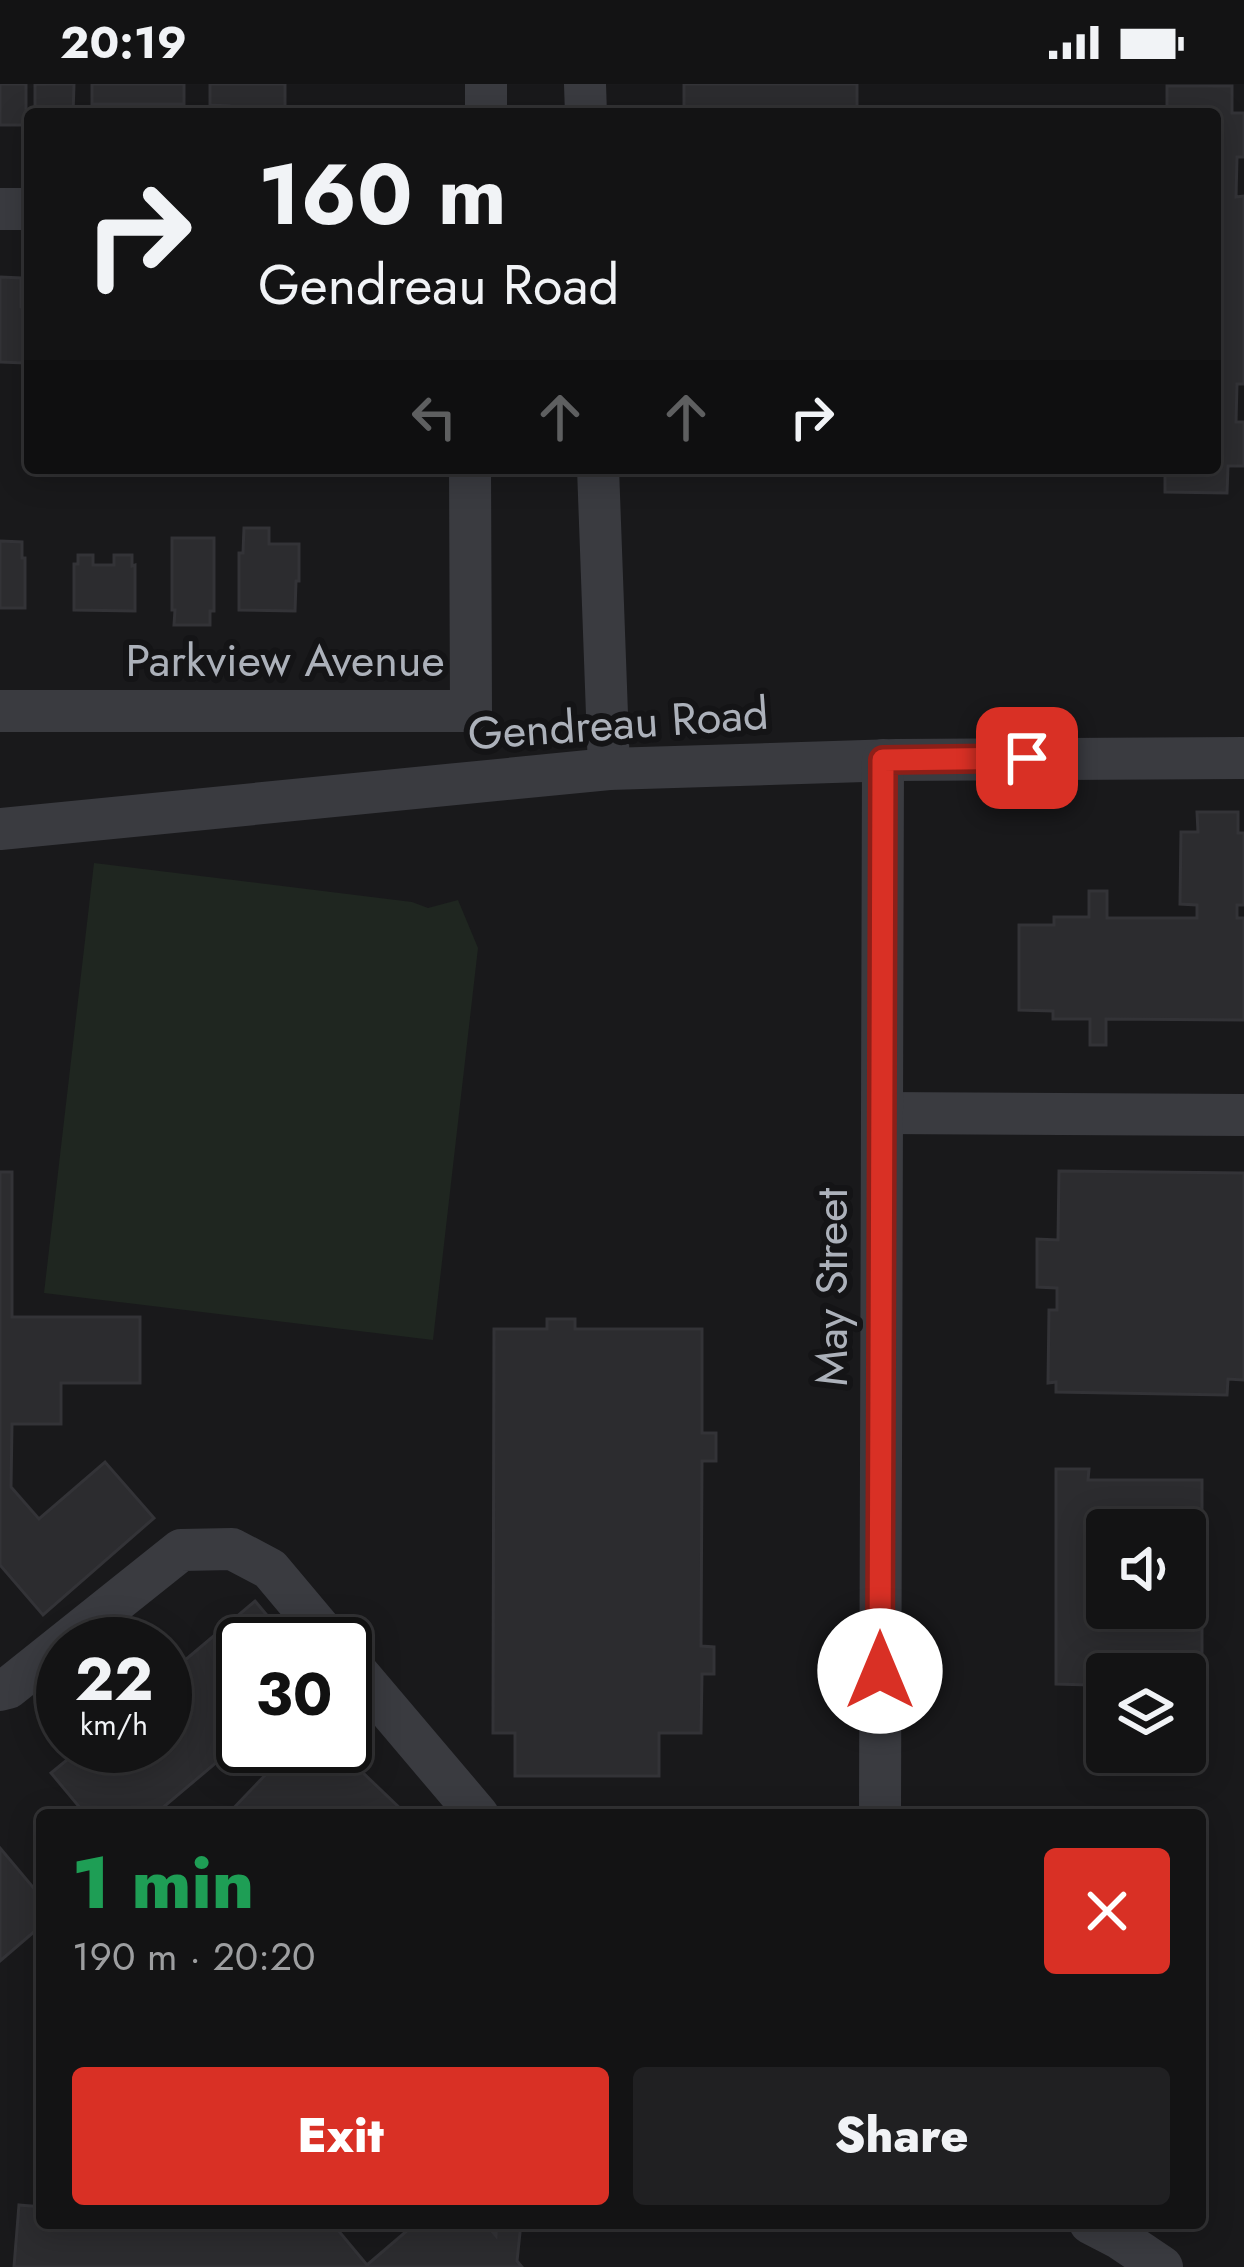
<!DOCTYPE html>
<html lang="en">
<head>
<meta charset="utf-8">
<style>
  body { margin:0; font-family:Jost,sans-serif; background:#202022; color:#f1f3f6; height:100vh; display:flex; flex-direction:column; font-size:45px; white-space:nowrap }
  * { box-sizing:border-box; margin:0 }
  p { font-size:39px; color:#9d9ea0 }
  .icon { flex:none; width:66px; height:66px; fill:none; stroke:currentColor; stroke-width:2; stroke-linecap:round; stroke-linejoin:round }
  .map { position:relative; flex:1; overflow:hidden }
  .sheet { position:absolute; left:36px; top:1725px; width:1170px; height:420px; display:flex; flex-direction:column; background:#131314; border-radius:12px; box-shadow:0 6px 30px #0003,0 0 0 3px #323234 }
  .sheet>* { flex:none }
  .guide { position:absolute; left:24px; top:24px; width:1197px; height:366px; border-radius:12px; box-shadow:0 6px 30px #0003,0 0 0 3px #323234; background:#131314; color:#f1f3f6; overflow:hidden }
  .fabs { position:absolute; left:1086px; top:1425px; display:grid; gap:24px }
  .fabs a { display:grid; place-items:center; width:120px; height:120px; border-radius:12px; background:#131314; box-shadow:0 6px 30px #0003,0 0 0 3px #323234; font-size:60px }
  .speed { position:absolute; left:36px; top:1533px; display:flex; gap:24px; font-size:60px; font-weight:700; text-align:center }
  .speed>* { display:grid; place-content:center; width:156px; height:156px; border-radius:50%; background:#131314; box-shadow:0 6px 30px #0003,0 0 0 3px #323234; line-height:1 }
  .speed small { font-size:30px; font-weight:400 }
  .speed .limit { border:6px solid #111; border-radius:18px; background:#fff; color:#111 }
  .pin { position:absolute; display:grid; place-items:center; width:102px; height:102px; color:#fff; margin:-51px; border-radius:24px; box-shadow:0 6px 18px #0006 }
  .me { position:absolute; width:132px; margin:-66px; rotate:0deg; stroke-linejoin:round; filter:drop-shadow(0 0 9px #0008) }
  .turn { display:flex; align-items:center; gap:42px; height:252px; padding:0 36px; font-size:54px }
  .turn .icon { width:156px; height:156px; stroke-width:2.5 }
  .turn b { display:block; font-size:84px; line-height:102px }
  .lanes { display:flex; align-items:center; height:114px; padding:0 36px; background:#0003; justify-content:center; gap:60px; direction:ltr }
  .lanes .off { opacity:.35 }
  .round { display:grid; place-items:center; flex:none; width:126px; height:126px; border-radius:12px; background:#202022 }
  .headline { display:flex; align-items:center; justify-content:space-between; height:204px; padding:0 36px }
  h1 { font-size:72px; font-weight:800; line-height:90px; color:#1e9e55 }
  .primary-button { display:flex; gap:24px; margin-top:auto; padding:24px 36px }
  .primary-button a { flex:1; height:138px; border-radius:12px; background:#d93025; color:#fff; font-size:48px; font-weight:800; line-height:138px; text-align:center }
  .primary-button a+a { background:#202022; color:#f1f3f6 }
  .status { display:flex; justify-content:space-between; align-items:center; height:84px; padding:0 60px; background:#131314; direction:ltr }
  .status svg { height:33px; fill:currentColor }
  .map>svg:first-child { display:block }
</style>
</head>
<body>
<div class="status"><b>20:19</b><svg viewBox="0 0 49 12"><path d="M0 12V9h3v3zM5 12V6h3v6zM10 12V3h3v9zM15 12V0h3v12zM26 1h20v11H26zM47 4h2v5h-2z"/></svg></div>
<div class="map">
<svg width="1244" height="2183" viewBox="0 0 1244 2183">
  <rect width="100%" height="100%" fill="#19191b"/>
  <path fill="#1f2620" d="M94 779 412 818 428 824 458 816 478 864 433 1256 44 1209Z"/>
  <g fill="#2c2c2f" stroke="#333337" stroke-width="3" fill-rule="evenodd">
    <rect x="0" y="0" width="26" height="41"/>
    <path d="M35 0H74L73 30H35Z"/>
    <rect x="92" y="0" width="92" height="20"/>
    <path d="M210 0H285V23H268L267 30H229V22L210 21Z"/>
    <rect x="684" y="0" width="173" height="30"/>
    <path d="M1167 2H1232V29H1244V73H1237L1236 113 1244 112V300H1237L1236 338H1244V382H1228L1227 409 1165 408V384H1215V30H1013V27L1167 29Z"/>
    <path d="M0 193 21 194V223L24 224V279L0 278Z"/>
    <path d="M244 444H269V460H299V497H296L295 527 239 526V469H243Z"/>
    <path d="M172 454H214V527H210V541H174L175 526H172Z"/>
    <path d="M0 457 22 458V474H25V524H0Z"/>
    <path d="M78 471H93V481H114V471H132V482L135 481V527L74 526V480H78Z"/>
    <path d="M1197 728H1238V749H1244V821H1237V834H1244V936L1106 935V961H1090V935H1053V927L1019 926V841H1054V833H1089V807H1107V834H1197V821L1180 820 1181 748H1198Z"/>
    <path d="M1059 1087 1244 1089V1296L1228 1295 1227 1311 1056 1308V1298L1048 1299 1049 1226H1057V1204L1037 1203V1155L1058 1156Z"/>
    <path d="M0 1088H12V1233H140V1299H61V1340H12L11 1403 39 1435 105 1378 154 1434 43 1531 0 1481Z"/>
    <path d="M547 1235H575V1245H702V1349H716V1377H702L701 1562 714 1563V1590H702L701 1649H659V1692H515V1649H493L494 1245H547Z"/>
    <path d="M1056 1385H1089L1088 1396H1202V1587H1088L1089 1601 1056 1600ZM1107 1446H1185V1524H1107Z"/>
    <path d="M255 1517 291 1560H243V1656L154 1731H86L51 1689 84 1662H165V1593Z"/>
    <path d="M293 1662H335L407 1731H227Z"/>
    <path d="M0 1764 42 1814V1841L0 1877Z"/>
    <path d="M19 2121 42 2123V2139H332L367 2181 416 2139H485L496 2152 497 2139H521L517 2177 522 2183H14Z"/>
  </g>
  <g fill="none" stroke-linecap="round" stroke-linejoin="round">
    <g stroke="#3a3b40" stroke-width="42">
      <path d="M585 0 586 30"/>
      <path d="M486 30V0"/>
      <path d="M0 125H30"/>
      <path d="M598 384 609 685"/>
      <path d="M0 627H471L470 384"/>
      <path d="M0 745 609 685 896 676 1244 674"/>
      <path d="M883 1029 1244 1031"/>
      <path d="M345 1574 478 1731"/>
      <path d="M0 1606 8 1604 181 1466 232 1465 270 1485 333 1560"/>
      <path d="M880 1731 883 676"/>
      <path d="M1090 2139 1119 2154 1162 2183"/>
    </g>
  </g>
  <g fill="none" stroke-linecap="round" stroke-linejoin="round">
    <defs>
      <path id="route" d="M880 1587 883 676 1027 674"/>
    </defs>
    <use href="#route" stroke="#8d1f18" stroke-width="30"/>
    <use href="#route" stroke="#d93025" stroke-width="21"/>
  </g>
  <g text-anchor="middle" stroke-width="12" stroke-linejoin="round" paint-order="stroke">
    <g font-size="45" fill="#acb1ba" stroke="#141416">
      <text x="285" y="592">Parkview Avenue</text>
      <text transform="translate(618 639) rotate(-4)" y="16">Gendreau Road</text>
      <text transform="translate(831 1203) rotate(-90)" y="16">May Street</text>
    </g>
  </g>
</svg>
<div class="fabs">
<a><svg class="icon" aria-label="sound" viewBox="0 0 24 24"><path d="M4 9h4l5-4v14l-5-4H4zM17 9q2 3 0 6"/></svg></a>
<a><svg class="icon" aria-label="layers" viewBox="0 0 24 24"><path d="M12 4l9 5-9 5-9-5zM3 14l9 5 9-5"/></svg></a>
</div>
<div class="speed"><div>22<small>km/h</small></div><div class="limit">30</div></div>
<div class="pin" style="left:1027px;top:674px;background:#d93025"><svg class="icon" aria-label="arrive" viewBox="0 0 24 24"><path d="M6 21V4h12l-3 4 3 4H6"/></svg></div>
<svg class="me" style="left:880px;top:1587px" viewBox="-20 -20 40 40"><circle r="19" fill="#fff"/><path d="M0-13L10 11 0 6-10 11z" fill="#d93025"/></svg>
<div class="guide">
<div class="turn"><svg class="icon" aria-label="right" viewBox="0 0 24 24"><path d="M7 20v-9h11M14 6l5 5-5 5"/></svg><div><b>160 m</b>Gendreau Road</div></div>
<div class="lanes"><svg class="icon off" aria-label="left" viewBox="0 0 24 24"><path d="M17 20v-9H6M10 6l-5 5 5 5"/></svg><svg class="icon off" aria-label="ahead" viewBox="0 0 24 24"><path d="M12 20V5M6 11l6-6 6 6"/></svg><svg class="icon off" aria-label="ahead" viewBox="0 0 24 24"><path d="M12 20V5M6 11l6-6 6 6"/></svg><svg class="icon" aria-label="right" viewBox="0 0 24 24"><path d="M7 20v-9h11M14 6l5 5-5 5"/></svg></div>
</div>
<section class="sheet">
<div class="headline"><div><h1>1 min</h1><p>190 m · 20:20</p></div><a class="round" style="background:#d93025;color:#fff"><svg class="icon" aria-label="close" viewBox="0 0 24 24"><path d="M6 6l12 12M18 6L6 18"/></svg></a></div>
<div class="primary-button"><a>Exit</a><a>Share</a></div>
</section>
</div>
</body>
</html>
